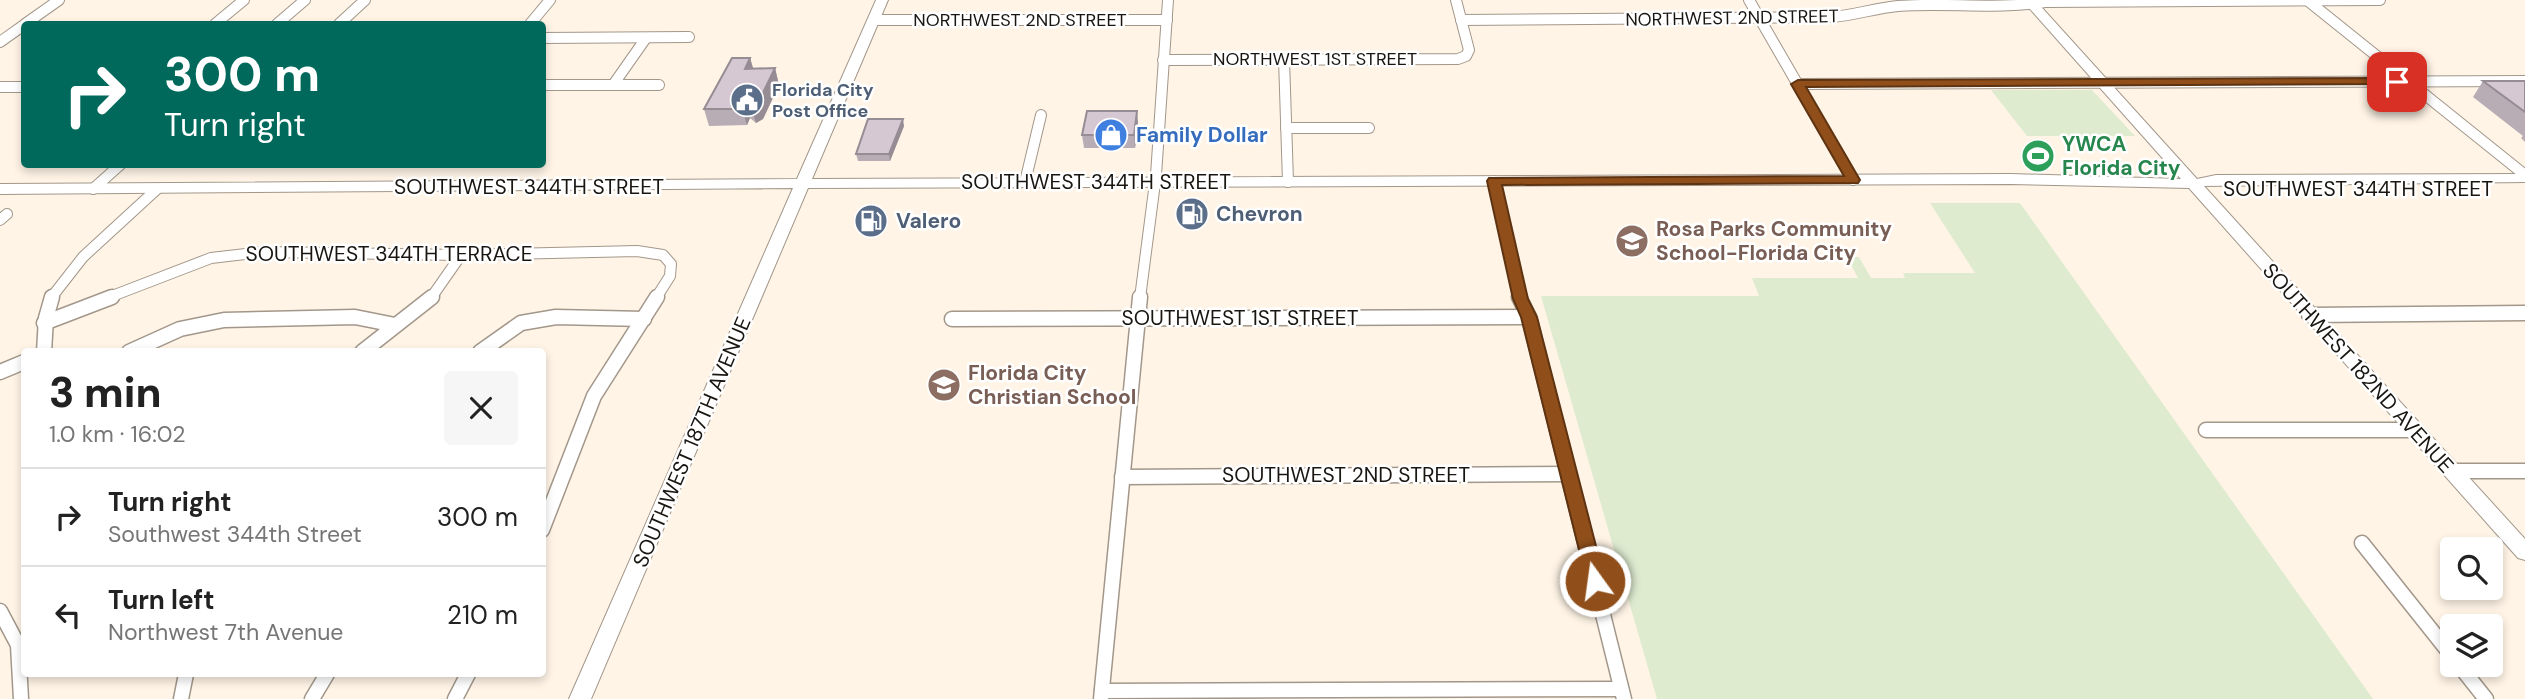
<!DOCTYPE html>
<html lang="en">
<head>
<meta charset="utf-8">
<style>
  body { margin:0; font-family:"DM Sans",sans-serif; background:#f6f6f6; color:#222; height:100vh; display:flex; flex-direction:column; font-size:26px; white-space:nowrap }
  * { box-sizing:border-box; margin:0 }
  p { font-size:23px; color:#767676 }
  .icon { flex:none; width:38px; height:38px; fill:none; stroke:currentColor; stroke-width:2; stroke-linecap:round; stroke-linejoin:round }
  .map { position:relative; flex:1; overflow:hidden }
  .sheet { position:absolute; left:21px; top:348px; width:525px; height:329px; display:flex; flex-direction:column; background:#fff; border-radius:7px; box-shadow:0 4px 10px #0003 }
  .sheet>* { flex:none }
  .guide { position:absolute; left:21px; top:21px; width:525px; height:147px; border-radius:7px; box-shadow:0 4px 10px #0003; background:#00695c; color:#fff; overflow:hidden }
  .buttons { position:absolute; left:2440px; top:537px; display:grid; gap:14px }
  .buttons a { display:grid; place-items:center; width:63px; height:63px; border-radius:7px; background:#fff; box-shadow:0 4px 10px #0003; font-size:35px }
  .pin { position:absolute; display:grid; place-items:center; width:60px; height:60px; color:#fff; margin:-30px; border-radius:14px; box-shadow:0 4px 10px #0006 }
  .me { position:absolute; width:77px; margin:-38px; rotate:346deg; stroke-linejoin:round; filter:drop-shadow(0 0 5px #0008) }
  .turn { display:flex; align-items:center; gap:24px; height:147px; padding:0 28px; font-size:32px }
  .turn .icon { width:91px; height:91px; stroke-width:2.5 }
  .turn b { display:block; font-size:49px; line-height:60px }
  .round { display:grid; place-items:center; flex:none; width:74px; height:74px; border-radius:7px; background:#f6f6f6 }
  .summary { display:flex; align-items:center; justify-content:space-between; height:119px; padding:0 28px }
  h1 { font-size:42px; font-weight:800; line-height:52px }
  ul { padding:0; list-style:none }
  li { display:flex; align-items:center; gap:21px; height:98px; padding:0 28px; border-top:2px solid #e0e0e0 }
  li div { flex:1 }
  li b { display:block; font-size:26px }
  li em { font-style:normal }
  .map>svg:first-child { display:block }
</style>
</head>
<body>
<div class="map">
<svg width="2525" height="699" viewBox="0 0 2525 699">
  <rect width="100%" height="100%" fill="#fff4e6"/>
  <g fill="#deebcf">
    <path d="M1991 90H2092L2135 136H2027Z"/>
    <path d="M1930 203H2020L2373 699H1657L1541 296H1759L1752 278H1858L1847 257H1859L1871 278H1905L1903 273H1975Z"/>
  </g>
  <g fill="none" stroke-linecap="round" stroke-linejoin="round">
    <defs>
      <g id="street-far1">
        <path d="M1749 0 1853 180"/>
        <path d="M2307 0 2525 175"/>
        <path d="M874 20H1167"/>
        <path d="M1461 20 1833 17C1855 15 1876 8 1898 6 1947 2 1996 10 2045 2L2380 0"/>
        <path d="M25 24 59 0"/>
        <path d="M215 24 244 0"/>
        <path d="M277 24 305 0"/>
        <path d="M339 24 365 0"/>
        <path d="M530 24 550 0"/>
        <path d="M542 38 689 37"/>
        <path d="M0 42 24 25"/>
        <path d="M1284 59 1288 182"/>
        <path d="M1163 60 1458 59 1466 56 1469 50 1456 0"/>
        <path d="M1798 84 2525 81"/>
        <path d="M542 85H659"/>
        <path d="M613 85 646 38"/>
        <path d="M0 87H24"/>
        <path d="M1286 128H1369"/>
        <path d="M1494 181 1520 298"/>
        <path d="M1025 182 1041 115"/>
        <path d="M93 189 121 164"/>
        <path d="M0 220 7 214"/>
        <path d="M51 298 83 257 157 189"/>
        <path d="M107 298 211 258 263 252 461 255 637 251 663 255 671 264 670 276 656 298"/>
        <path d="M431 298 461 255"/>
        <path d="M1140 298 1156 175 1168 0"/>
      </g>
      <g id="street">
        <path d="M1519 297 1529 317 1624 699"/>
        <path d="M2309 315 2525 313"/>
        <path d="M952 319 1529 317"/>
        <path d="M44 323 112 297"/>
        <path d="M44 352 46 318 52 297"/>
        <path d="M129 352 180 329 224 320 355 317 395 325"/>
        <path d="M362 352 432 297"/>
        <path d="M480 352 521 323 556 317 644 319"/>
        <path d="M0 372 24 362"/>
        <path d="M2206 430H2414"/>
        <path d="M2451 471H2525"/>
        <path d="M1122 477 1569 474"/>
        <path d="M542 530 594 396 657 297"/>
        <path d="M2362 543 2452 656"/>
        <path d="M0 611 18 645 21 699"/>
        <path d="M2459 665 2486 699"/>
        <path d="M1102 691 1621 689"/>
        <path d="M181 699 186 674"/>
        <path d="M312 699 327 674"/>
        <path d="M455 699 468 674"/>
        <path d="M1101 699 1140 297"/>
      </g>
      <path id="secondary" d="M876 0H888L812 179 2011 174 2181 179 2022 0H2035L2197 179 2216 175 2525 174V182L2204 186 2525 539V560L2518 558 2189 188 2011 184 808 188 591 699H569L793 188 0 194V184L797 179Z"/>
    </defs>
    <use href="#street-far1" stroke="#a2978a" stroke-width="12"/>
    <use href="#street" stroke="#a2978a" stroke-width="17"/>
    <use href="#secondary" stroke="#a2978a" stroke-width="2"/>
    <use href="#street-far1" stroke="#fff" stroke-width="10"/>
    <use href="#street" stroke="#fff" stroke-width="14"/>
    <use href="#secondary" fill="#fff" fill-rule="evenodd"/>
  </g>
  <g fill="#b8acb5">
    <path d="M750 58 753 69 775 68 779 85 763 119 756 123 750 118 747 125 709 126 704 109Z"/>
    <path d="M2483 81H2525V142L2521 138 2523 136 2473 97Z"/>
    <path d="M1138 123 1135 148H1084L1082 135Z"/>
    <path d="M904 126 890 161H858L856 154Z"/>
  </g>
  <g fill="#968c94">
    <path d="M750 58 755 74 745 69Z"/>
    <path d="M775 68 779 85 763 119 756 123 751 106Z"/>
    <path d="M746 102 750 118 747 125 742 109Z"/>
    <path d="M1137 111 1138 123 1135 148 1134 135Z"/>
    <path d="M903 119 904 126 890 161 889 154Z"/>
  </g>
  <g fill="#d6c8d3" stroke="#968c94" stroke-width="2">
    <path d="M732 58H750L745 69 775 68 758 103 751 106 746 102 742 109H704Z"/>
    <path d="M2483 81H2525V112Z"/>
    <path d="M1087 111H1137L1134 135H1082Z"/>
    <path d="M868 119H903L889 154H856Z"/>
  </g>
  <path fill="#904f1a" stroke="#5e3311" stroke-width="2" d="M2397 78 2402 79V84L1806 87 1860 180 1858 183 1502 185 1528 299 1537 317 1605 581 1602 586 1595 589 1588 586 1521 317 1513 299 1487 181 1489 178 1844 176 1791 84 1798 80Z"/>
  <defs>
    <symbol id="civic-disc" viewBox="-11 -11 22 22"><circle r="9.5" fill="#5c6f8a" stroke="#fff"/><path d="M-.6-6.5H3V-4.5H.6V-3L4-1V1h2V6H-6V1h2V-1L-.6-3ZM-1.2 2.5V6h2.4V2.5Z" fill="#fff"/></symbol>
    <symbol id="shop-disc" viewBox="-11 -11 22 22"><circle r="9.5" fill="#3f7fe0" stroke="#fff"/><path d="M-5-2.5h2.3a2.7 3.5 0 0 1 5.4 0H5L5.5 6h-11ZM-1.5-2.5h3a1.5 2.3 0 0 0-3 0Z" fill="#fff"/></symbol>
    <symbol id="stadium-disc" viewBox="-11 -11 22 22"><circle r="9.5" fill="#2e9e5b" stroke="#fff"/><path d="M0-5a6.5 5 0 1 0 0 10a6.5 5 0 1 0 0-10ZM-3.5-1.8h7v3.6h-7Z" fill="#fff"/></symbol>
    <symbol id="fuel-disc" viewBox="-11 -11 22 22"><circle r="9.5" fill="#5c6f8a" stroke="#fff"/><path d="M-5.5-6h7V0h2V4h1.3V-2.5L3-4.5l.8-.8L6-3V5H2.5V1h-1V6h-7ZM-4.2-4.7v3.2H.2V-4.7Z" fill="#fff"/></symbol>
    <symbol id="school-disc" viewBox="-11 -11 22 22"><circle r="9.5" fill="#8d6e63" stroke="#fff"/><path d="M0-5L7-2L0 1L-7-2ZM-4 1L0 2.5L4 1V4Q0 6-4 4Z" fill="#fff"/></symbol>
  </defs>
  <g fill-rule="evenodd">
    <use href="#civic-disc" x="728" y="81" width="38" height="38"/>
    <use href="#shop-disc" x="1092" y="116" width="38" height="38"/>
    <use href="#stadium-disc" x="2019" y="137" width="38" height="38"/>
    <use href="#fuel-disc" x="1173" y="195" width="38" height="38"/>
    <use href="#fuel-disc" x="852" y="202" width="38" height="38"/>
    <use href="#school-disc" x="1613" y="222" width="38" height="38"/>
    <use href="#school-disc" x="925" y="366" width="38" height="38"/>
  </g>
  <g text-anchor="middle" stroke-width="5" stroke-linejoin="round" paint-order="stroke">
    <g font-size="18" fill="#191510" stroke="#fff">
      <text transform="translate(1732 18) rotate(-1)" y="6">NORTHWEST 2ND STREET</text>
      <text x="1020" y="26">NORTHWEST 2ND STREET</text>
      <text x="1315" y="65">NORTHWEST 1ST STREET</text>
    </g>
    <g font-size="18" font-weight="bold" fill="#4e5e75" stroke="#fff" text-anchor="start">
      <text x="772" y="96">Florida City<tspan x="772" dy="21">Post Office</tspan></text>
    </g>
    <g font-size="21" font-weight="bold" fill="#366cbe" stroke="#fff" text-anchor="start">
      <text x="1136" y="142">Family Dollar</text>
    </g>
    <g font-size="21" font-weight="bold" fill="#27864d" stroke="#fff" text-anchor="start">
      <text x="2062" y="151">YWCA<tspan x="2062" dy="24">Florida City</tspan></text>
    </g>
    <g font-size="21" fill="#191510" stroke="#fff">
      <text x="1096" y="189">SOUTHWEST 344TH STREET</text>
      <text x="529" y="194">SOUTHWEST 344TH STREET</text>
      <text x="2358" y="196">SOUTHWEST 344TH STREET</text>
      <text x="389" y="261">SOUTHWEST 344TH TERRACE</text>
      <text x="1240" y="325">SOUTHWEST 1ST STREET</text>
      <text transform="translate(2358 368) rotate(48)" y="7">SOUTHWEST 182ND AVENUE</text>
      <text transform="translate(692 442) rotate(-67)" y="7">SOUTHWEST 187TH AVENUE</text>
      <text x="1346" y="482">SOUTHWEST 2ND STREET</text>
    </g>
    <g font-size="21" font-weight="bold" fill="#4e5e75" stroke="#fff" text-anchor="start">
      <text x="1216" y="221">Chevron</text>
      <text x="896" y="228">Valero</text>
    </g>
    <g font-size="21" font-weight="bold" fill="#785e54" stroke="#fff" text-anchor="start">
      <text x="1656" y="236">Rosa Parks Community<tspan x="1656" dy="24">School-Florida City</tspan></text>
      <text x="968" y="380">Florida City<tspan x="968" dy="24">Christian School</tspan></text>
    </g>
  </g>
</svg>
<div class="buttons">
<a><svg class="icon" aria-label="search" viewBox="0 0 24 24"><circle cx="10" cy="10" r="6"/><path d="M15 15l6 6"/></svg></a>
<a><svg class="icon" aria-label="layers" viewBox="0 0 24 24"><path d="M12 4l9 5-9 5-9-5zM3 14l9 5 9-5"/></svg></a>
</div>
<div class="pin" style="left:2397px;top:82px;background:#d93025"><svg class="icon" aria-label="arrive" viewBox="0 0 24 24"><path d="M6 21V4h12l-3 4 3 4H6"/></svg></div>
<svg class="me" style="left:1595px;top:581px" viewBox="-20 -20 40 40"><circle r="17" fill="#904f1a" stroke="#fff" stroke-width="3"/><path d="M0-11L8 9 0 5-8 9z" fill="#fff"/></svg>
<div class="guide">
<div class="turn"><svg class="icon" aria-label="right" viewBox="0 0 24 24"><path d="M7 20v-9h11M14 6l5 5-5 5"/></svg><div><b>300 m</b>Turn right</div></div>
</div>
<section class="sheet">
<div class="summary"><div><h1>3 min</h1><p>1.0 km · 16:02</p></div><a class="round"><svg class="icon" aria-label="close" viewBox="0 0 24 24"><path d="M6 6l12 12M18 6L6 18"/></svg></a></div>
<ul>
<li><svg class="icon" aria-label="right" viewBox="0 0 24 24"><path d="M7 20v-9h11M14 6l5 5-5 5"/></svg><div><b>Turn right</b><p>Southwest 344th Street</p></div><em>300 m</em></li>
<li><svg class="icon" aria-label="left" viewBox="0 0 24 24"><path d="M17 20v-9H6M10 6l-5 5 5 5"/></svg><div><b>Turn left</b><p>Northwest 7th Avenue</p></div><em>210 m</em></li>
</ul>
</section>
</div>
</body>
</html>
